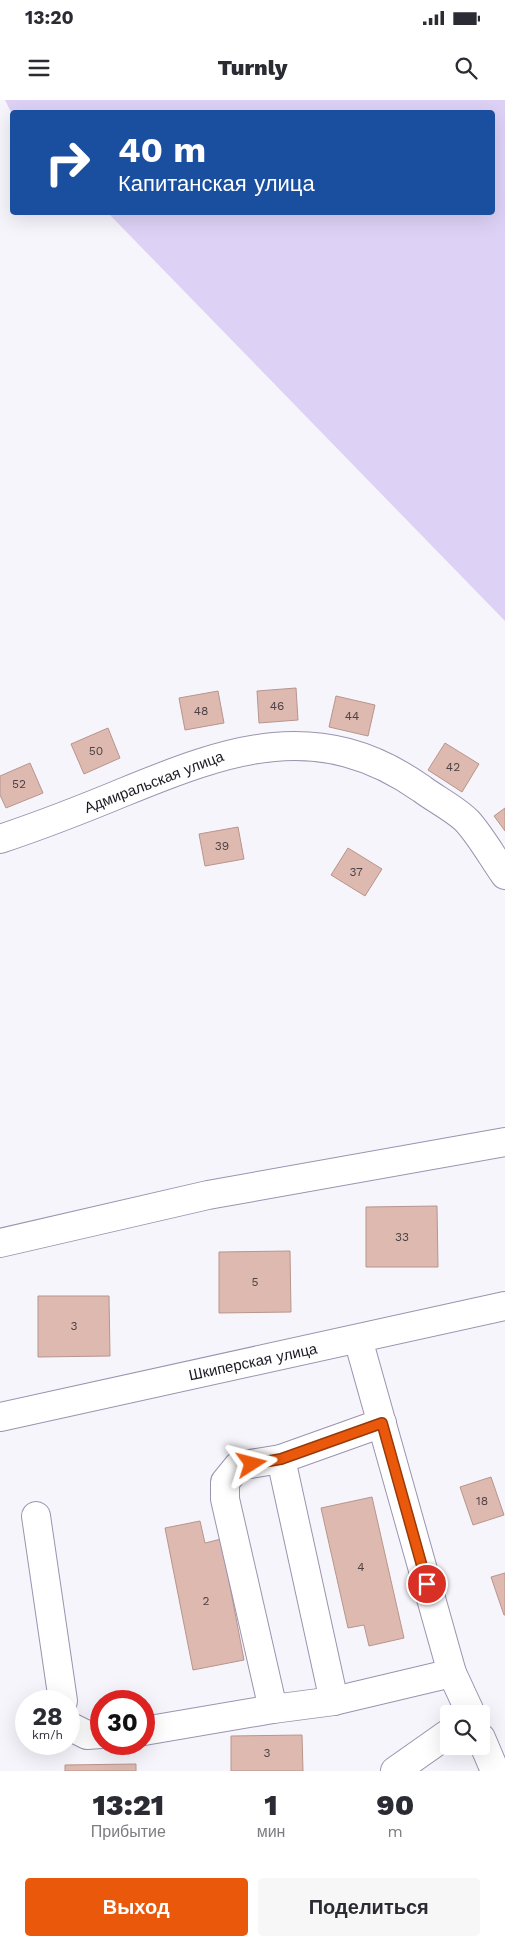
<!DOCTYPE html>
<html lang="ru">
<head>
<meta charset="utf-8">
<style>
  body { margin:0; font-family:"Work Sans",sans-serif; background:#f7f7f7; color:#2b2b33; height:100vh; display:flex; flex-direction:column; font-size:19px; white-space:nowrap }
  * { box-sizing:border-box; margin:0 }
  p { font-size:16px; color:#7c7c81 }
  .icon { flex:none; width:28px; height:28px; fill:none; stroke:currentColor; stroke-width:2; stroke-linecap:round; stroke-linejoin:round }
  .map { position:relative; height:1671px; overflow:hidden }
  .details { display:flex; flex-direction:column; background:#fff; flex:1 }
  .details>* { flex:none }
  .top-card { position:absolute; left:10px; top:10px; width:485px; height:105px; border-radius:5px; box-shadow:0 5px 20px #0002; background:#1a4fa0; color:#fff; overflow:hidden }
  .fabs { position:absolute; left:440px; top:1605px; display:grid; gap:10px }
  .fabs a { display:grid; place-items:center; width:50px; height:50px; border-radius:5px; background:#fff; box-shadow:0 5px 20px #0002; font-size:25px }
  .speed { position:absolute; left:15px; top:1590px; display:flex; gap:10px; font-size:25px; font-weight:700; text-align:center }
  .speed>* { display:grid; place-content:center; width:65px; height:65px; border-radius:50%; background:#fff; box-shadow:0 5px 20px #0002; line-height:1 }
  .speed small { font-size:12px; font-weight:400 }
  .speed .limit { border:8px solid #d22; background:#fff; color:#111 }
  .pin { position:absolute; display:grid; place-items:center; width:42px; height:42px; color:#fff; margin:-21px; border:2px solid #fff; border-radius:50%; box-shadow:0 1px 5px #0007 }
  .me { position:absolute; width:55px; margin:-28px; rotate:81deg; stroke-linejoin:round; filter:drop-shadow(0 0 4px #0008) }
  .turn { display:flex; align-items:center; gap:18px; height:105px; padding:0 25px; font-size:22px }
  .turn .icon { width:65px; height:65px; stroke-width:2.5 }
  .turn b { display:block; font-size:35px; line-height:42px }
  .eta { display:flex; justify-content:space-evenly; align-items:center; height:85px; text-align:center }
  .eta b { font-size:30px; font-weight:800; line-height:35px }
  .action { display:flex; gap:10px; margin-top:auto; padding:10px 25px }
  .action a { flex:1; height:58px; border-radius:5px; background:#ea580c; color:#fff; font-size:20px; font-weight:800; line-height:58px; text-align:center }
  .action a+a { background:#f7f7f7; color:#2b2b33 }
  .status { display:flex; justify-content:space-between; align-items:center; height:35px; padding:0 25px; background:#fff; direction:ltr }
  .status svg { height:14px; fill:currentColor }
  header { display:flex; justify-content:space-between; align-items:center; height:65px; padding:0 25px; background:#fff; font-size:22px; font-weight:800 }
  .map>svg:first-child { display:block }
</style>
</head>
<body>
<div class="status"><b>13:20</b><svg viewBox="0 0 49 12"><path d="M0 12V9h3v3zM5 12V6h3v6zM10 12V3h3v9zM15 12V0h3v12zM26 1h20v11H26zM47 4h2v5h-2z"/></svg></div>
<header><svg class="icon" aria-label="menu" viewBox="0 0 24 24"><path d="M4 6h16M4 12h16M4 18h16"/></svg>Turnly<svg class="icon" aria-label="search" viewBox="0 0 24 24"><circle cx="10" cy="10" r="6"/><path d="M15 15l6 6"/></svg></header>
<div class="map">
<svg width="505" height="1671" viewBox="0 0 505 1671">
  <rect width="100%" height="100%" fill="#f6f5fb"/>
  <path fill="#ddd2f6" d="M5 0H505V521L108 113 492 112V12H12V14Z"/>
  <g fill="#ddb9b0" stroke="#b8958d">
    <path d="M296 588 298 620 259 623 257 591Z"/>
    <path d="M218 591 224 623 185 630 179 598Z"/>
    <path d="M336 596 375 605 368 636 329 627Z"/>
    <path d="M108 628 120 658 84 674 71 644Z"/>
    <path d="M445 643 479 664 462 692 428 670Z"/>
    <path d="M30 663 43 693 6 708 0 695V676Z"/>
    <path d="M505 708V731L494 716Z"/>
    <path d="M238 727 244 759 205 766 199 734Z"/>
    <path d="M348 748 382 769 365 796 331 775Z"/>
    <path d="M437 1106 438 1167H366V1107Z"/>
    <path d="M290 1151 291 1212 219 1213V1152Z"/>
    <path d="M38 1196H109L110 1256 38 1257Z"/>
    <path d="M491 1377 504 1415 473 1425 460 1387Z"/>
    <path d="M372 1397 404 1538 369 1546 364 1525 348 1528 321 1408Z"/>
    <path d="M200 1421 205 1443 221 1439 244 1560 193 1570 165 1428Z"/>
    <path d="M505 1473V1515H504L491 1477Z"/>
    <path d="M302 1635 303 1671H231V1636Z"/>
    <path d="M136 1664V1671H65V1665Z"/>
  </g>
  <g fill="none" stroke-linecap="round" stroke-linejoin="round">
    <defs>
      <g id="minor">
        <path d="M0 739C42 725 83 709 124 692 229 649 319 616 422 689 435 699 457 710 468 722 482 738 493 758 505 775"/>
        <path d="M0 1143 208 1095 505 1042"/>
        <path d="M358 1239 452 1573 471 1614"/>
        <path d="M0 1317 505 1206"/>
        <path d="M281 1359 334 1601"/>
        <path d="M36 1416 63 1601"/>
        <path d="M273 1609 225 1399V1382L238 1366 281 1359 382 1323"/>
        <path d="M69 1626 87 1635 101 1634"/>
        <path d="M144 1631 273 1609 334 1601 452 1573"/>
        <path d="M481 1638 495 1671"/>
        <path d="M395 1671 449 1633"/>
      </g>
    </defs>
    <use href="#minor" stroke="#9b93b0" stroke-width="30"/>
    <use href="#minor" stroke="#fff" stroke-width="28"/>
  </g>
  <g fill="none" stroke-linecap="round" stroke-linejoin="round">
    <defs>
      <path id="route" d="M252 1364 281 1359 382 1323 427 1484"/>
    </defs>
    <use href="#route" stroke="#983908" stroke-width="12"/>
    <use href="#route" stroke="#ea580c" stroke-width="9"/>
  </g>
  <g text-anchor="middle" stroke-width="5" stroke-linejoin="round" paint-order="stroke">
    <g font-size="12" fill="#4c4146">
      <text x="277" y="610">46</text>
      <text x="201" y="615">48</text>
      <text x="352" y="620">44</text>
      <text x="96" y="655">50</text>
      <text x="453" y="671">42</text>
      <text x="19" y="688">52</text>
      <text x="222" y="750">39</text>
      <text x="356" y="776">37</text>
      <text x="402" y="1141">33</text>
      <text x="255" y="1186">5</text>
      <text x="74" y="1230">3</text>
      <text x="482" y="1405">18</text>
      <text x="361" y="1471">4</text>
      <text x="206" y="1505">2</text>
      <text x="267" y="1657">3</text>
    </g>
    <g font-size="15" fill="#1c1923" stroke="#fff">
      <text transform="translate(154 682) rotate(-21)" y="5">Адмиральская улица</text>
      <text transform="translate(253 1262) rotate(-12)" y="5">Шкиперская улица</text>
    </g>
  </g>
</svg>
<div class="fabs">
<a><svg class="icon" aria-label="search" viewBox="0 0 24 24"><circle cx="10" cy="10" r="6"/><path d="M15 15l6 6"/></svg></a>
</div>
<div class="speed"><div>28<small>km/h</small></div><div class="limit">30</div></div>
<div class="pin" style="left:427px;top:1484px;background:#d93025"><svg class="icon" aria-label="arrive" viewBox="0 0 24 24"><path d="M6 21V4h12l-3 4 3 4H6"/></svg></div>
<svg class="me" style="left:252px;top:1364px" viewBox="-20 -20 40 40"><path d="M0-17L14 15 0 8-14 15z" fill="#ea580c" stroke="#fff" stroke-width="4"/></svg>
<div class="top-card">
<div class="turn"><svg class="icon" aria-label="right" viewBox="0 0 24 24"><path d="M7 20v-9h11M14 6l5 5-5 5"/></svg><div><b>40 m</b>Капитанская улица</div></div>
</div>
</div>
<section class="details">
<div class="eta">
<div><b>13:21</b><p>Прибытие</p></div>
<div><b>1</b><p>мин</p></div>
<div><b>90</b><p>m</p></div>
</div>
<div class="action"><a>Выход</a><a>Поделиться</a></div>
</section>
</body>
</html>
